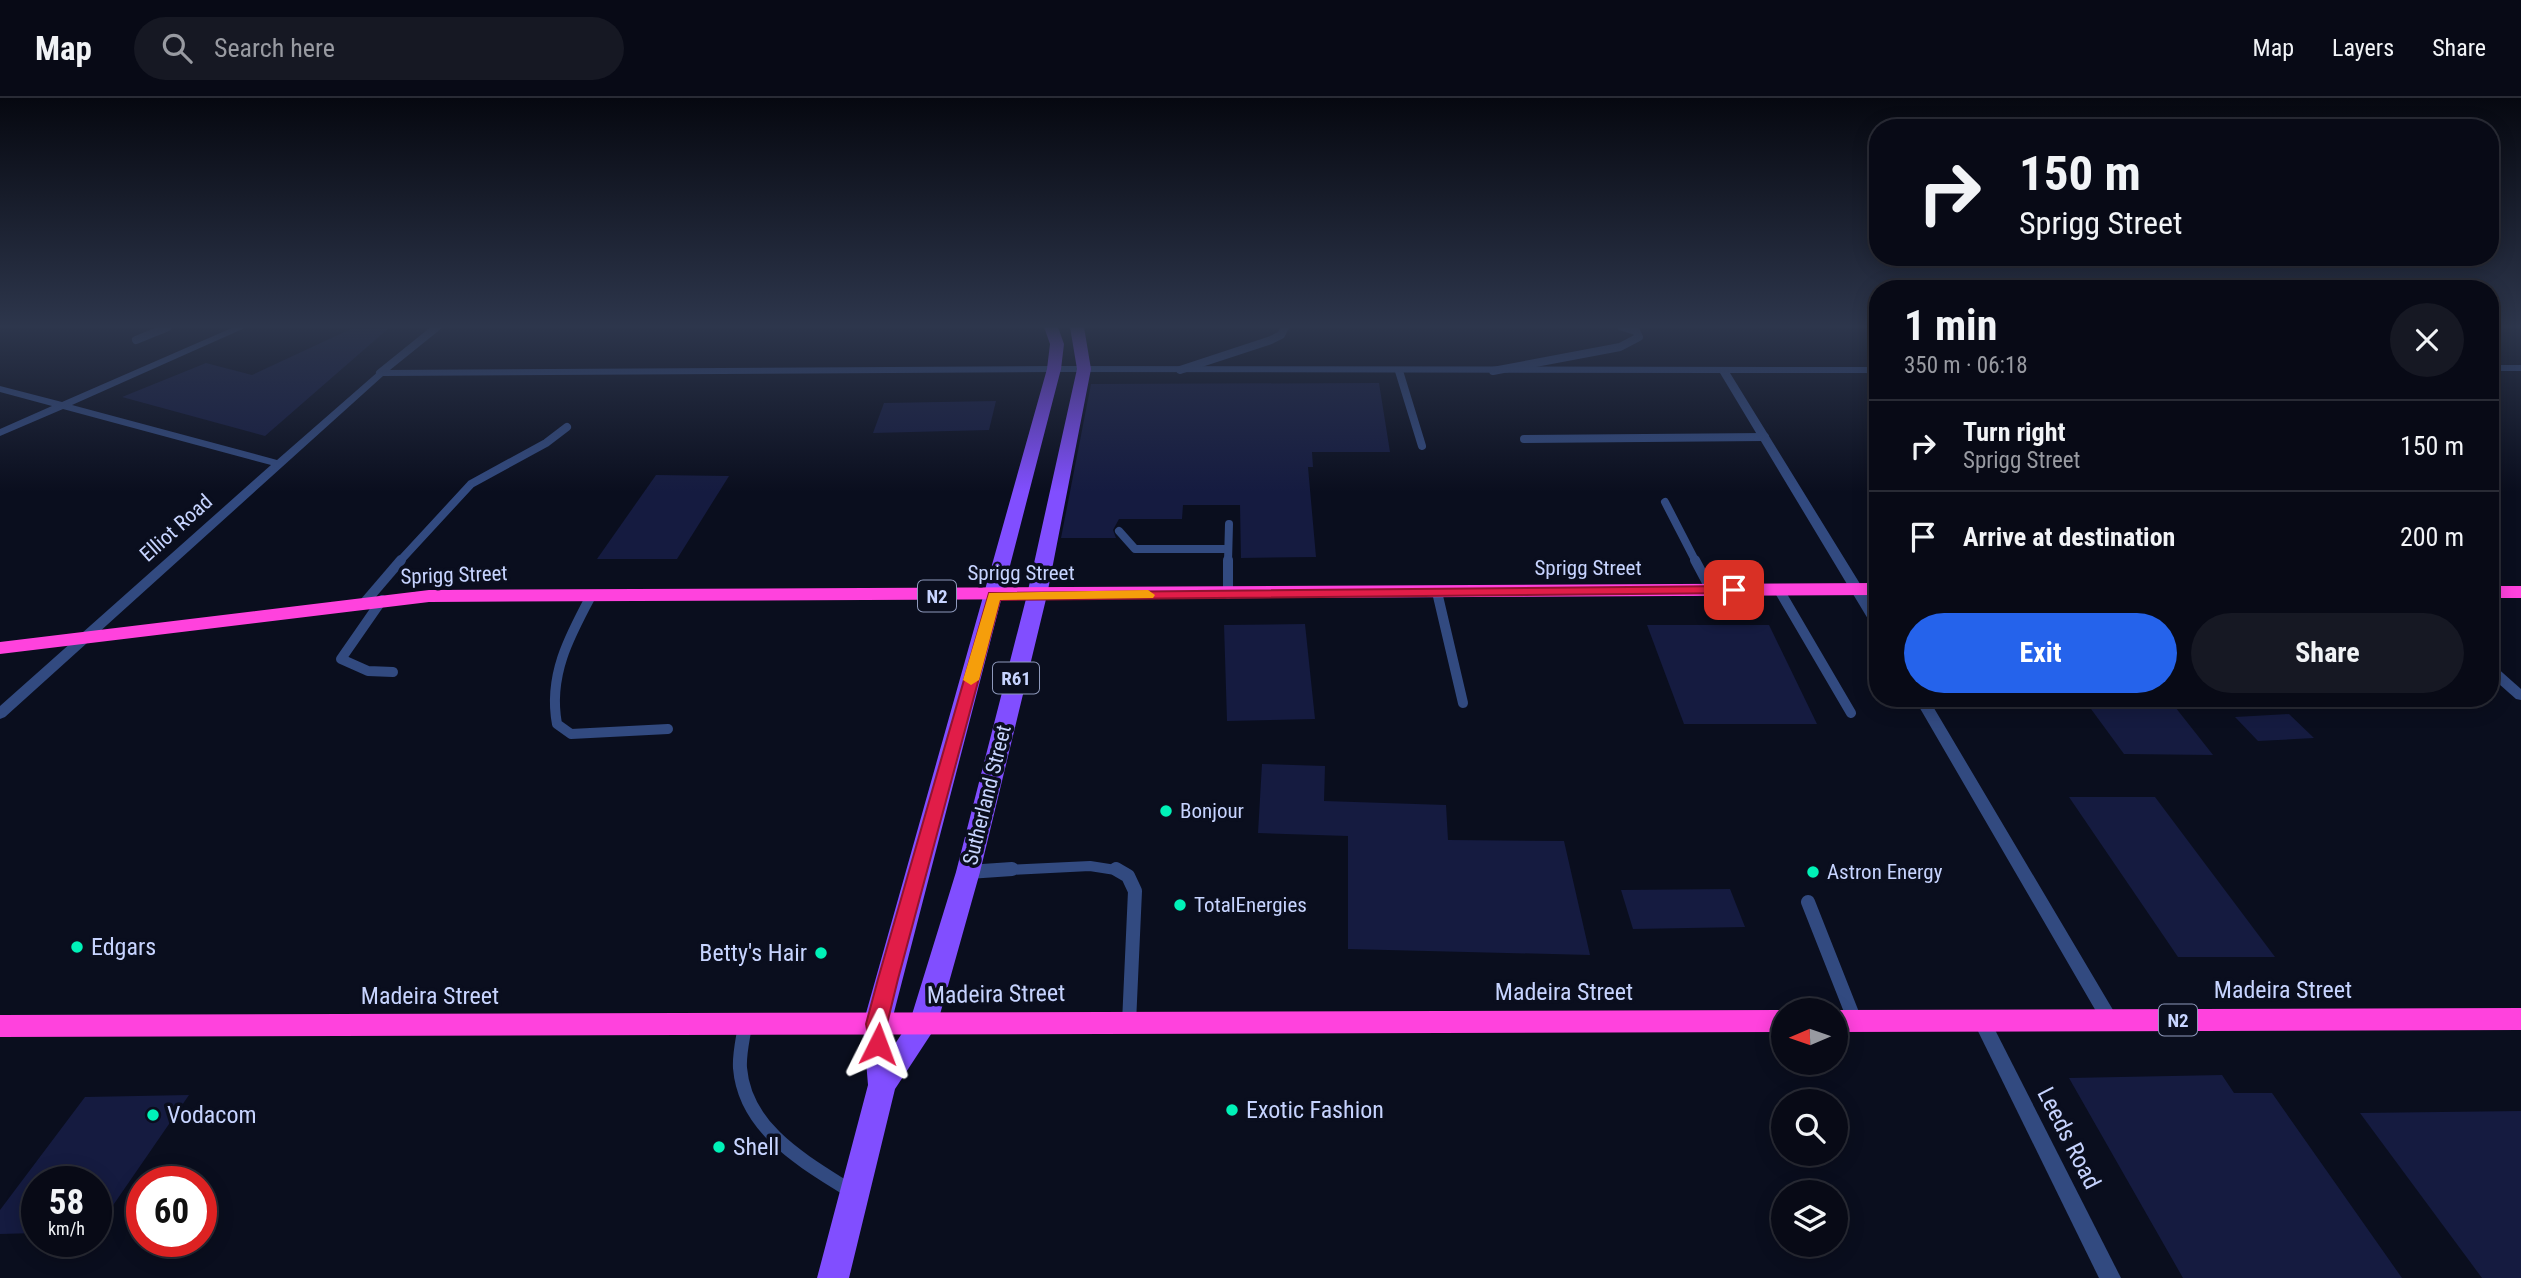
<!DOCTYPE html>
<html lang="en">
<head>
<meta charset="utf-8">
<style>
  body { margin:0; font-family:"Roboto Condensed",sans-serif; background:#161823; color:#f1f3f6; height:100vh; display:flex; flex-direction:column; font-size:26px; white-space:nowrap }
  * { box-sizing:border-box; margin:0 }
  p { font-size:23px; color:#989aa1 }
  .icon { flex:none; width:38px; height:38px; fill:none; stroke:currentColor; stroke-width:2; stroke-linecap:round; stroke-linejoin:round }
  .map { position:relative; flex:1; overflow:hidden }
  .details { position:absolute; left:1869px; top:182px; width:630px; height:427px; display:flex; flex-direction:column; background:#080a16; border-radius:28px; box-shadow:0 4px 18px #0003,0 0 0 2px #292b35 }
  .details>* { flex:none }
  .top-card { position:absolute; left:1869px; top:21px; width:630px; height:147px; border-radius:28px; box-shadow:0 4px 18px #0003,0 0 0 2px #292b35; background:#080a16; color:#f1f3f6; overflow:hidden }
  .needle { width:46px; rotate:268deg }
  .tools { position:absolute; left:1771px; top:900px; display:grid; gap:14px }
  .tools a { display:grid; place-items:center; width:77px; height:77px; border-radius:50%; background:#080a16; box-shadow:0 4px 18px #0003,0 0 0 2px #292b35; font-size:35px }
  .speed { position:absolute; left:21px; top:1068px; display:flex; gap:14px; font-size:35px; font-weight:700; text-align:center }
  .speed>* { display:grid; place-content:center; width:91px; height:91px; border-radius:50%; background:#080a16; box-shadow:0 4px 18px #0003,0 0 0 2px #292b35; line-height:1 }
  .speed small { font-size:18px; font-weight:400 }
  .speed .limit { border:10px solid #d22; background:#fff; color:#111 }
  .pin { position:absolute; display:grid; place-items:center; width:60px; height:60px; color:#fff; margin:-30px; border-radius:14px; box-shadow:0 4px 10px #0006 }
  .me { position:absolute; width:77px; margin:-38px; rotate:3deg; stroke-linejoin:round; filter:drop-shadow(0 0 5px #0008) }
  .turn { display:flex; align-items:center; gap:24px; height:147px; padding:0 35px; font-size:32px }
  .turn .icon { width:91px; height:91px; stroke-width:2.5 }
  .turn b { display:block; font-size:49px; line-height:60px }
  .round { display:grid; place-items:center; flex:none; width:74px; height:74px; border-radius:37px; background:#161823 }
  .summary { display:flex; align-items:center; justify-content:space-between; height:119px; padding:0 35px }
  h1 { font-size:42px; font-weight:700; line-height:52px }
  .action { display:flex; gap:14px; margin-top:auto; padding:14px 35px }
  .action a { flex:1; height:80px; border-radius:42px; background:#2563eb; color:#fff; font-size:28px; font-weight:700; line-height:80px; text-align:center }
  .action a+a { background:#161823; color:#f1f3f6 }
  ul { padding:0; list-style:none }
  li { display:flex; align-items:center; gap:21px; height:91px; padding:0 35px; border-top:2px solid #292b35 }
  li div { flex:1 }
  li b { display:block; font-size:26px }
  li em { font-style:normal }
  header { display:flex; align-items:center; gap:42px; box-sizing:border-box; height:98px; padding:0 35px; background:#080a16; border-bottom:2px solid #292b35 }
  header strong { font-size:33px }
  nav { display:flex; gap:38px; margin-inline-start:auto; font-size:24px }
  .search { width:490px; height:63px; background:#161823; display:flex; align-items:center; gap:18px; box-sizing:border-box; padding:0 24px; border-radius:38px; color:#989aa1; font-size:26px }
  .map>svg:first-child { display:block }
</style>
</head>
<body>
<header>
<strong>Map</strong>
<div class="search"><svg class="icon" aria-label="search" viewBox="0 0 24 24"><circle cx="10" cy="10" r="6"/><path d="M15 15l6 6"/></svg>Search here</div>
<nav><a>Map</a><a>Layers</a><a>Share</a></nav>
</header>
<div class="map">
<svg width="2521" height="1180" viewBox="0 0 2521 1180">
  <rect width="100%" height="100%" fill="#0a0e1e"/>
  <g fill="#151b40">
    <path d="M355 229H390L265 338 122 299 206 265 252 277Z"/>
    <path d="M1379 285 1390 354H1312L1313 369H1308L1316 459 1241 460 1240 407H1183L1182 421H1119L1113 432 1116 440H1061L1091 286Z"/>
    <path d="M996 303 989 332 873 335 884 305Z"/>
    <path d="M656 377 729 378 677 461H597Z"/>
    <path d="M1305 526 1315 621 1227 623 1224 527Z"/>
    <path d="M1647 527H1769L1817 626H1684Z"/>
    <path d="M2083 600H2168L2213 657 2124 656Z"/>
    <path d="M2289 616 2314 640 2258 643 2235 619Z"/>
    <path d="M1262 666 1325 668 1324 703 1446 707 1448 742 1564 743 1590 857 1348 851V738L1258 735Z"/>
    <path d="M2069 699H2155L2275 859H2178Z"/>
    <path d="M1730 791 1745 829 1633 831 1621 792Z"/>
    <path d="M2222 977 2234 995H2272L2402 1180H2183L2069 980Z"/>
    <path d="M189 997 96 1132V1083H37V1135L0 1136V1112L85 999Z"/>
    <path d="M2521 1013V1180H2482L2360 1015Z"/>
  </g>
  <g fill="none" stroke-linecap="round" stroke-linejoin="round">
    <g stroke="#324a80" stroke-width="8">
      <path d="M136 242 168 229"/>
      <path d="M1180 272 1271 242 1281 237 1285 229"/>
      <path d="M1399 273 1422 348"/>
      <path d="M1493 273 1620 249 1639 239 1636 233 1622 229"/>
      <path d="M380 275 437 229"/>
      <path d="M1524 341 1765 339"/>
      <path d="M1665 404 1696 464"/>
      <path d="M1119 433 1135 451H1228"/>
      <path d="M399 464 471 386 546 345 567 329"/>
      <path d="M1228 464 1229 426"/>
    </g>
    <g stroke="#324a80" stroke-width="10">
      <path d="M1695 462 1711 492"/>
      <path d="M1779 492 1851 615"/>
      <path d="M1437 494 1463 605"/>
      <path d="M1228 496V462"/>
      <path d="M591 498C569 539 548 578 557 626L571 636 668 631"/>
      <path d="M382 502 341 561 368 573 393 574"/>
      <path d="M365 504 401 462"/>
      <path d="M988 773 1090 768 1122 773"/>
    </g>
    <g stroke="#324a80" stroke-width="14">
      <path d="M1116 771 1128 778 1135 793 1129 925"/>
      <path d="M968 774 1012 771"/>
      <path d="M1808 804 1855 923"/>
      <path d="M745 927C743 941 739 956 740 970 745 1032 805 1064 852 1094"/>
    </g>
    <g fill="#324a80" fill-rule="evenodd">
      <path d="M234 229H247L72 307 277 362 380 272 1054 268 1878 269V275H1730L1878 515V530L1871 526 1720 275 1054 274 383 278 5 619 0 621V608L271 367 63 311 0 338V331L52 308 0 294V288L62 304Z"/>
      <rect x="2490" y="267" width="31" height="6"/>
      <path d="M2490 567 2495 568 2521 591V602L2516 601 2490 578Z"/>
      <path d="M1914 600H1928L2116 917 2119 922 2116 927 2110 929 2104 927Z"/>
      <path d="M1982 916 1988 918 2121 1180H2099L1973 923 1976 918Z"/>
    </g>
    <path fill="#814eff" fill-rule="evenodd" d="M1044 229H1058L1064 246 1061 271 891 926 893 949 910 923 956 774 1027 497 1077 271 1070 229H1084L1091 271 1047 497 980 774 937 927 895 991 849 1180H817L868 987 863 926 1047 271 1050 246Z"/>
    <g fill="#ff42dd" fill-rule="evenodd">
      <path d="M1878 485V497L429 504 0 556V544L429 492Z"/>
      <rect x="2490" y="488" width="31" height="12"/>
      <path d="M2521 910V932L1836 934V912Z"/>
      <path d="M1783 912V934L0 939V917Z"/>
    </g>
  </g>
  <linearGradient id="sky" x2="0" y2="1"><stop stop-color="#060810"/><stop offset="0.58" stop-color="#2d364c"/><stop offset="1" stop-color="#2d364c" stop-opacity="0"/></linearGradient>
  <rect width="2521" height="394" fill="url(#sky)"/>
  <path fill="#e11d48" stroke="#92132f" stroke-width="2" d="M1734 488 1741 492 1739 495 1000 502 898 881 887 926 889 946 886 952 878 955 871 952 866 926 878 881 989 495Z"/>
  <path fill="#f59e0b" d="M1148 492 1155 497 1153 500 1000 502 979 582 971 587 963 582 989 495Z"/>
  <g fill="#00f2b8" stroke="#0a0e1e" stroke-width="2.5">
    <circle cx="1166" cy="713" r="7"/>
    <circle cx="1813" cy="774" r="7"/>
    <circle cx="1180" cy="807" r="7"/>
    <circle cx="77" cy="849" r="7"/>
    <circle cx="821" cy="855" r="7"/>
    <circle cx="1232" cy="1012" r="7"/>
    <circle cx="153" cy="1017" r="7"/>
    <circle cx="719" cy="1049" r="7"/>
  </g>
  <g text-anchor="middle" stroke-width="7" stroke-linejoin="round" paint-order="stroke">
    <g fill="#0a0e1e" stroke="#8e99bc" stroke-width="2">
      <rect x="918" y="482.5" width="38" height="31" rx="5"/>
      <rect x="993" y="564.5" width="46" height="31" rx="5"/>
      <rect x="2159" y="906.5" width="38" height="31" rx="5"/>
    </g>
    <g font-size="19" font-weight="bold" fill="#c7d4ff">
      <text x="937" y="505">N2</text>
      <text x="1016" y="587">R61</text>
      <text x="2178" y="929">N2</text>
    </g>
    <g font-size="21" fill="#c7d4ff" stroke="#0a0e1e">
      <text transform="translate(176 430) rotate(-42)" y="7">Elliot Road</text>
      <text x="1588" y="477">Sprigg Street</text>
      <text x="1021" y="482">Sprigg Street</text>
      <text transform="translate(454 477) rotate(-2)" y="7">Sprigg Street</text>
      <text transform="translate(987 697) rotate(-76)" y="7">Sutherland Street</text>
    </g>
    <g font-size="21" fill="#c7d4ff" stroke="#0a0e1e" text-anchor="start">
      <text x="1180" y="720">Bonjour</text>
      <text x="1827" y="781">Astron Energy</text>
      <text x="1194" y="814">TotalEnergies</text>
    </g>
    <g font-size="24" fill="#c7d4ff" stroke="#0a0e1e" text-anchor="start">
      <text x="91" y="857">Edgars</text>
      <text x="807" y="863" text-anchor="end">Betty's Hair</text>
      <text x="1246" y="1020">Exotic Fashion</text>
      <text x="167" y="1025">Vodacom</text>
      <text x="733" y="1057">Shell</text>
    </g>
    <g font-size="24" fill="#c7d4ff" stroke="#0a0e1e">
      <text x="2283" y="900">Madeira Street</text>
      <text x="1564" y="902">Madeira Street</text>
      <text transform="translate(996 896) rotate(-1)" y="8">Madeira Street</text>
      <text x="430" y="906">Madeira Street</text>
      <text transform="translate(2069 1040) rotate(63)" y="8">Leeds Road</text>
    </g>
  </g>
</svg>
<div class="tools">
<a><svg class="needle" viewBox="-14 -14 28 28"><path d="M0-13l5 13h-10z" fill="#e53935"/><path d="M0 13l5-13h-10z" fill="#989aa1"/></svg></a>
<a><svg class="icon" aria-label="search" viewBox="0 0 24 24"><circle cx="10" cy="10" r="6"/><path d="M15 15l6 6"/></svg></a>
<a><svg class="icon" aria-label="layers" viewBox="0 0 24 24"><path d="M12 4l9 5-9 5-9-5zM3 14l9 5 9-5"/></svg></a>
</div>
<div class="speed"><div>58<small>km/h</small></div><div class="limit">60</div></div>
<div class="pin" style="left:1734px;top:492px;background:#d93025"><svg class="icon" aria-label="arrive" viewBox="0 0 24 24"><path d="M6 21V4h12l-3 4 3 4H6"/></svg></div>
<svg class="me" style="left:878px;top:946px" viewBox="-20 -20 40 40"><path d="M0-17L14 15 0 8-14 15z" fill="#e11d48" stroke="#fff" stroke-width="4"/></svg>
<div class="top-card">
<div class="turn"><svg class="icon" aria-label="right" viewBox="0 0 24 24"><path d="M7 20v-9h11M14 6l5 5-5 5"/></svg><div><b>150 m</b>Sprigg Street</div></div>
</div>
<section class="details">
<div class="summary"><div><h1>1 min</h1><p>350 m · 06:18</p></div><a class="round"><svg class="icon" aria-label="close" viewBox="0 0 24 24"><path d="M6 6l12 12M18 6L6 18"/></svg></a></div>
<ul>
<li><svg class="icon" aria-label="right" viewBox="0 0 24 24"><path d="M7 20v-9h11M14 6l5 5-5 5"/></svg><div><b>Turn right</b><p>Sprigg Street</p></div><em>150 m</em></li>
<li><svg class="icon" aria-label="arrive" viewBox="0 0 24 24"><path d="M6 21V4h12l-3 4 3 4H6"/></svg><div><b>Arrive at destination</b></div><em>200 m</em></li>
</ul>
<div class="action"><a>Exit</a><a>Share</a></div>
</section>
</div>
</body>
</html>
